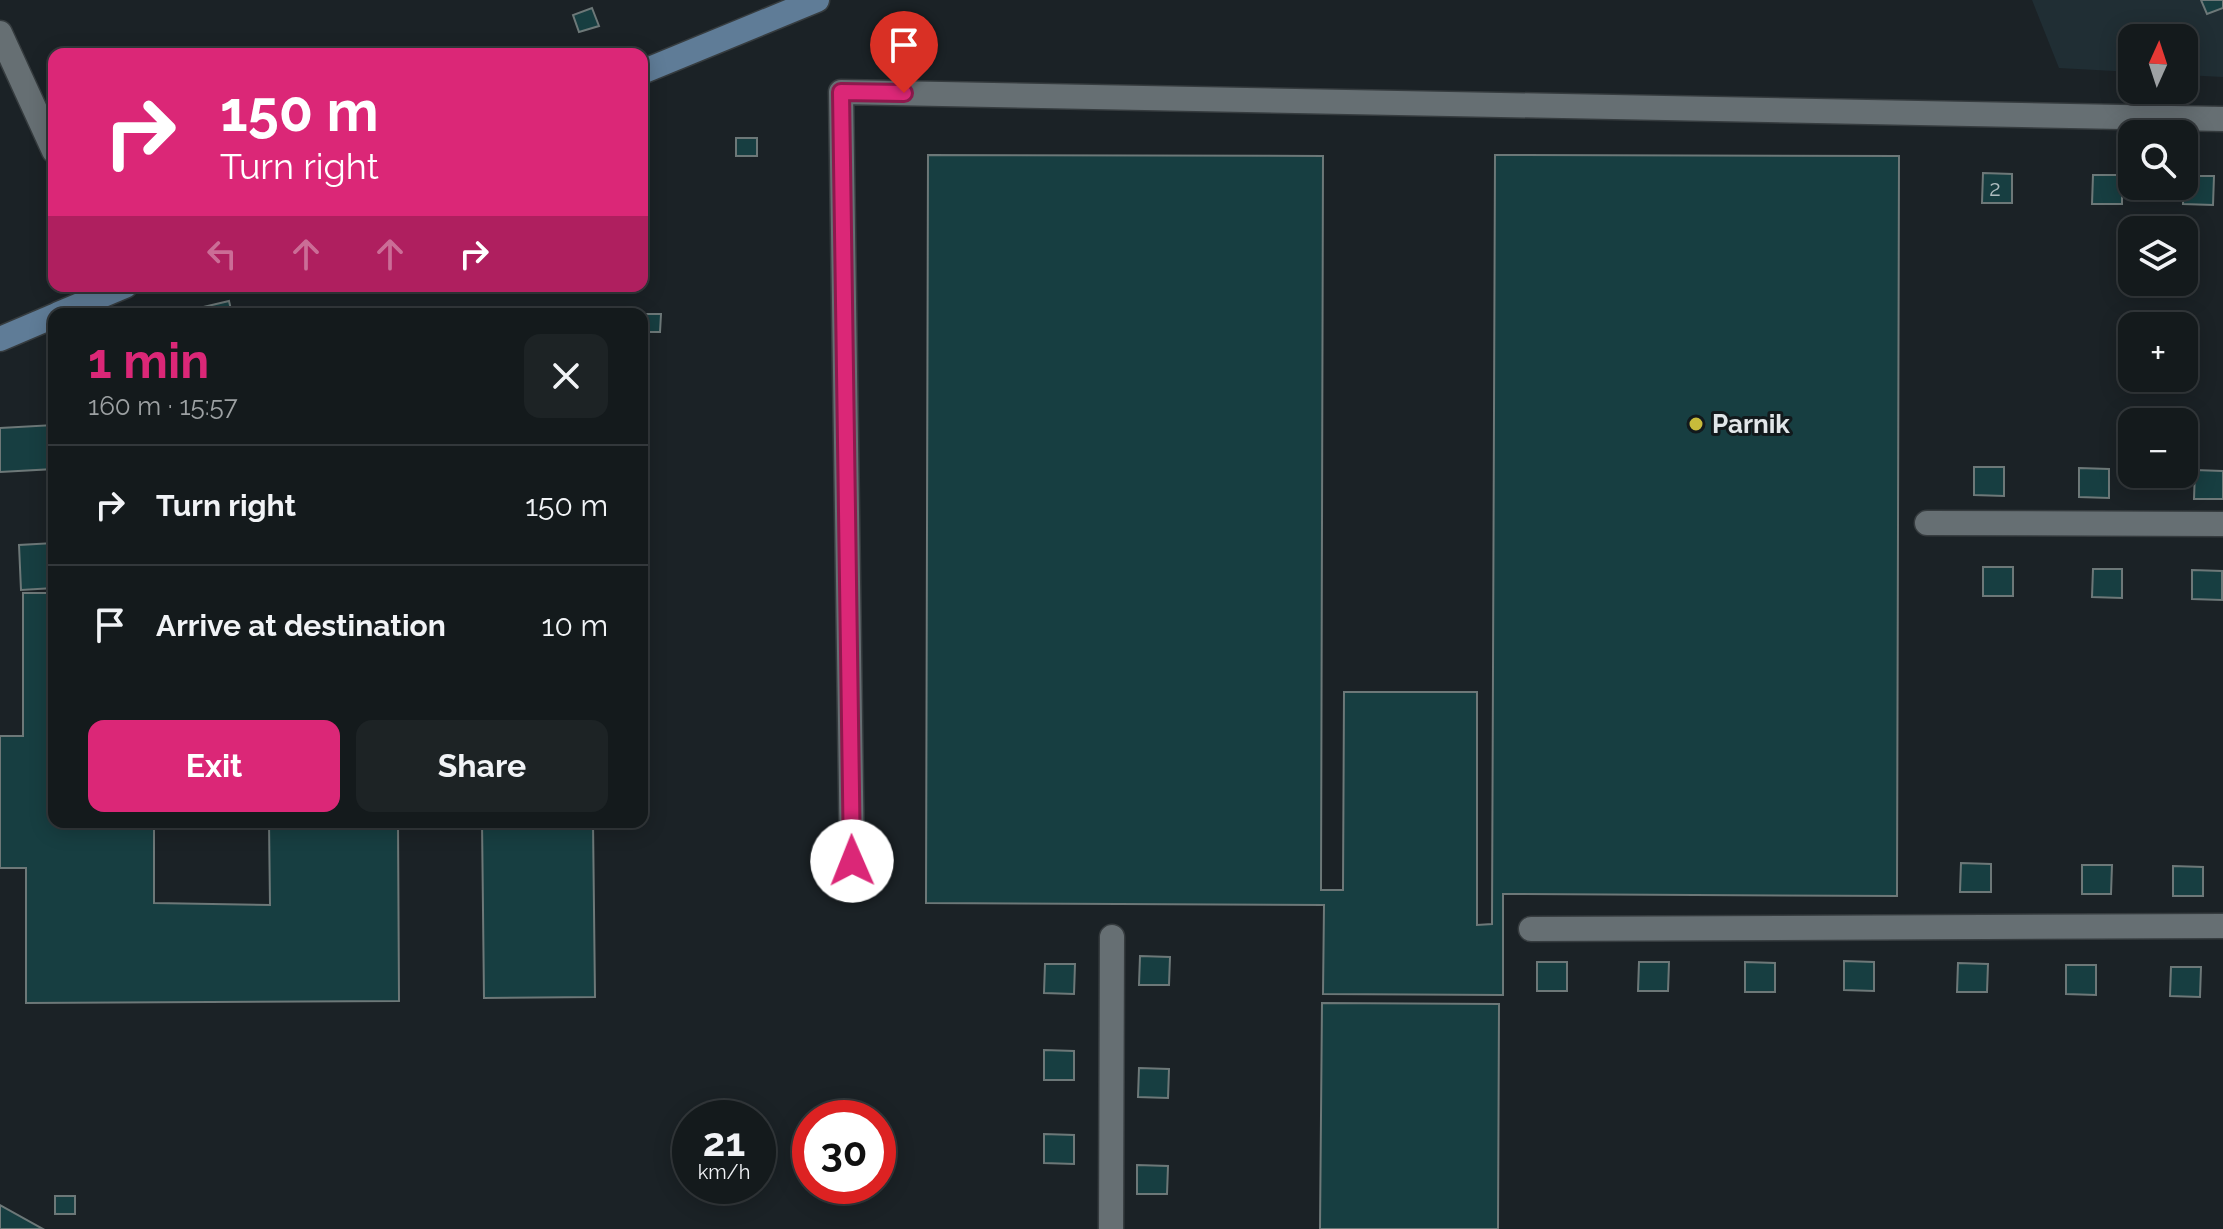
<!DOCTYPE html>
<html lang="en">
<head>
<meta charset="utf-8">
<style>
  body { margin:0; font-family:Raleway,sans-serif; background:#1d2325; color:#f1f3f6; height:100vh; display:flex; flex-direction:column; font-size:30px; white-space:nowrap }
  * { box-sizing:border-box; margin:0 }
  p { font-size:26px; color:#9da1a3 }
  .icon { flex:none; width:44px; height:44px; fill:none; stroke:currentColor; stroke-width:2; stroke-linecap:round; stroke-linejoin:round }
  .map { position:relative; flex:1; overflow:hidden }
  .drawer { position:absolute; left:48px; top:308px; width:600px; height:520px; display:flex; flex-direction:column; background:#141a1c; border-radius:16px; box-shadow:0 4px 20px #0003,0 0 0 2px #33383b }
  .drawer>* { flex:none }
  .guide { position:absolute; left:48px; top:48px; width:600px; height:244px; border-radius:16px; box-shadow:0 4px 20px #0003,0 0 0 2px #33383b; background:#db2777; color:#fff; overflow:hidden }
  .needle { width:52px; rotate:3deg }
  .fabs { position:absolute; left:2118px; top:24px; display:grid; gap:16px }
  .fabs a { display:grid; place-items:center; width:80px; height:80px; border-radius:16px; background:#141a1c; box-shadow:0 4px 20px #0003,0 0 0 2px #33383b; font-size:40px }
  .speed { position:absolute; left:672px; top:1100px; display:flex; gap:16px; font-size:40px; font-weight:700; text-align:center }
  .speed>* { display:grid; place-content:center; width:104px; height:104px; border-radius:50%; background:#141a1c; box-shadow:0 4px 20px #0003,0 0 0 2px #33383b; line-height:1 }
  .speed small { font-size:20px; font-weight:400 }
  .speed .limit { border:12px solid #d22; background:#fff; color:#111 }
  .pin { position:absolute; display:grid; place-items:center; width:68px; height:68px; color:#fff; margin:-82px -34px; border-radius:50% 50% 50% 0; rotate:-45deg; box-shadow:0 0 8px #0007 }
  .pin .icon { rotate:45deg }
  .me { position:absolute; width:88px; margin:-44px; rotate:359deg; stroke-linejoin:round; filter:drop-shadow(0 0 6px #0008) }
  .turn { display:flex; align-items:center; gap:28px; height:168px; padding:0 40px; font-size:36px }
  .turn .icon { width:104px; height:104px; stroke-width:2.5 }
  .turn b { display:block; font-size:56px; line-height:68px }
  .lanes { display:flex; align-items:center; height:76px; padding:0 40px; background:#0003; justify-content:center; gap:40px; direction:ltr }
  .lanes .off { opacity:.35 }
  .round { display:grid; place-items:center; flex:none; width:84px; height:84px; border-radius:16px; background:#1d2325 }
  .overview { display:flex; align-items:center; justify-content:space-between; height:136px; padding:0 40px }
  h1 { font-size:48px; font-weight:700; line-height:60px; color:#db2777 }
  .primary-button { display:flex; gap:16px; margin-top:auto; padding:16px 40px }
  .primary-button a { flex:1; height:92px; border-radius:16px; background:#db2777; color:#fff; font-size:32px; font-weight:700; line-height:92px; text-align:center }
  .primary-button a+a { background:#1d2325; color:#f1f3f6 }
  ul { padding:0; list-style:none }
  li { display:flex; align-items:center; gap:24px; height:120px; padding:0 40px; border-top:2px solid #33383b }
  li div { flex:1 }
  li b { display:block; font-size:30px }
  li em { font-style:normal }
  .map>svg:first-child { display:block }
</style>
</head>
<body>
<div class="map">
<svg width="2223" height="1229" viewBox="0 0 2223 1229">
  <rect width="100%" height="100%" fill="#1b2226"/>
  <path fill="#202e34" d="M2032 0H2223V77L2184 75V38H2132V72L2059 68Z"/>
  <g fill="#173e41" stroke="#6d7878" stroke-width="2">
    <path d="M2201 0H2223V8L2207 14Z"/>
    <path d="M592 8 599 26 579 32 573 15Z"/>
    <rect x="736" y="138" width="21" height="18"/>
    <path d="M928 155 1323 156 1321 890H1343L1344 692H1477V925L1492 924 1495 155 1899 156 1897 896 1503 894V995L1323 994 1324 905 926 903Z"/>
    <path d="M1983 173 2012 174V203H1982Z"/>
    <path d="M2093 175H2122V204H2092Z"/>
    <path d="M2184 176H2214L2213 205 2183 204Z"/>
    <path d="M229 301 232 314H200L199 308Z"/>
    <path d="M640 314H661L660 332H642V314Z"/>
    <path d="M54 425V469L0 472V428Z"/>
    <path d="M1974 467H2004V496L1974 495Z"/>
    <path d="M2079 468 2109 469V498L2079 497Z"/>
    <path d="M2195 470 2223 471V499H2194Z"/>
    <path d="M54 543V588L21 590 19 545Z"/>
    <rect x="1983" y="567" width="30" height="29"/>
    <path d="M2093 569H2122V598L2092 597Z"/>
    <path d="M2192 570 2222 571V600L2192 599Z"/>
    <path d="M23 593H54V822H154V903L270 905 269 822H398L399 1001 26 1003V868H0V736H23Z"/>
    <path d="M482 822H593L595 997 484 998Z"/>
    <path d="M1961 863 1991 864V892H1960Z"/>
    <path d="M2082 865H2112L2111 894H2082Z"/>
    <path d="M2173 866 2203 867V896H2173Z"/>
    <path d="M1140 956 1170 957 1169 985H1139Z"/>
    <path d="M1844 961 1874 962V991L1844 990Z"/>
    <rect x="1537" y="962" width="30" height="29"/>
    <path d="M1639 962H1669L1668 991H1638Z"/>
    <path d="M1745 962 1775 963V992H1745Z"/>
    <path d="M1958 963 1988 964 1987 992H1957Z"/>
    <path d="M1045 964H1075L1074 994 1044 993Z"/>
    <path d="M2066 965H2096V995L2066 994Z"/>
    <path d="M2171 967H2201L2200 997 2170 996Z"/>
    <path d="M1322 1003 1499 1004 1498 1229H1320Z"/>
    <path d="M1044 1050 1074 1051V1080H1044Z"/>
    <path d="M1139 1068 1169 1069 1168 1098 1138 1097Z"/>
    <path d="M1044 1134 1074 1135V1164L1044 1163Z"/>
    <path d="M1137 1165 1168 1166 1167 1194H1137Z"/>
    <rect x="55" y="1196" width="20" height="18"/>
    <path d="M0 1205 43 1229H0Z"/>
  </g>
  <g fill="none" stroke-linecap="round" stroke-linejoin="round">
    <defs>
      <g id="minor">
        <path d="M0 33 54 151"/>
        <path d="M1927 523 2223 524"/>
        <path d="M852 861 841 92 2223 119"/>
        <path d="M1531 929 2223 926"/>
        <path d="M1111 1229 1112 937"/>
      </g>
      <g id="secondary">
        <path d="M642 72 817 0"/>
        <path d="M58 314 125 286"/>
        <path d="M0 339 54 316"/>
      </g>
    </defs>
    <use href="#minor" stroke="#363c3f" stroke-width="27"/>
    <use href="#secondary" stroke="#363c3f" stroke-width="27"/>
    <use href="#minor" stroke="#666f73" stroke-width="24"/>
    <use href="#secondary" stroke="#5f7c97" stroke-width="24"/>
  </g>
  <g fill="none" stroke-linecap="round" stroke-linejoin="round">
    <defs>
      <path id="route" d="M852 861 841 92 904 93"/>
    </defs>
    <use href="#route" stroke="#8e194d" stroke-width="20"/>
    <use href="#route" stroke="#db2777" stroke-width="14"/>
  </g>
  <circle fill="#c8bb3b" stroke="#12191c" stroke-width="3" cx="1696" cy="424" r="8"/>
  <g text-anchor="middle" stroke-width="6" stroke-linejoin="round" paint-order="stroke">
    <g font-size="22" fill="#aebcbf">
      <text x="1995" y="196">2</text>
    </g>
    <g font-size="26" font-weight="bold" fill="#e1e6e9" stroke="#12191c" text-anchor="start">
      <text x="1712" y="433">Parnik</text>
    </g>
  </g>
</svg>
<div class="fabs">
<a><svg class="needle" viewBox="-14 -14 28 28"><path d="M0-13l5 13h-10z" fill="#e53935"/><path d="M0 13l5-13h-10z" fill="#9da1a3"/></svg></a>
<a><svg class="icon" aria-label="search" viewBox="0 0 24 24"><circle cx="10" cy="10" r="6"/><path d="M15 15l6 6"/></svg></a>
<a><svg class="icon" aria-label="layers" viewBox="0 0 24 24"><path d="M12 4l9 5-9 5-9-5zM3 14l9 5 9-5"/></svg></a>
<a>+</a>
<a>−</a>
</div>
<div class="speed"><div>21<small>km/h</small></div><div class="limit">30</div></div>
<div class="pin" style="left:904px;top:93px;background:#d93025"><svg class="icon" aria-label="arrive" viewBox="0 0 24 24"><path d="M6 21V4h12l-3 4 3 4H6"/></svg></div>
<svg class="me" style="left:852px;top:861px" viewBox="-20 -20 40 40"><circle r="19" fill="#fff"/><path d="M0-13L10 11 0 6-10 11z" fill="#db2777"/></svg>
<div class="guide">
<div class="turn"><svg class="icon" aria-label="right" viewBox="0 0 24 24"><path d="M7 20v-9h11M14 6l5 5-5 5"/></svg><div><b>150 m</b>Turn right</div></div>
<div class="lanes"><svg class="icon off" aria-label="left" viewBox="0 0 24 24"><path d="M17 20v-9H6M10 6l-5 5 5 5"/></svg><svg class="icon off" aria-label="ahead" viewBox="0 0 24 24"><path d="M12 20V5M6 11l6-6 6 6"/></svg><svg class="icon off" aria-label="ahead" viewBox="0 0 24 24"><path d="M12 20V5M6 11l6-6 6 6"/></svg><svg class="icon" aria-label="right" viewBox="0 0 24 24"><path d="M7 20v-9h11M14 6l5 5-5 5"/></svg></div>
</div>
<section class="drawer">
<div class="overview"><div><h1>1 min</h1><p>160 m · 15:57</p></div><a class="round"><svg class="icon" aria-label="close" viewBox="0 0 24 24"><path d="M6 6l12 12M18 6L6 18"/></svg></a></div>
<ul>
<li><svg class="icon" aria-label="right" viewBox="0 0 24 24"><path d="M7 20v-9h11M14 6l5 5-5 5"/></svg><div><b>Turn right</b></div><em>150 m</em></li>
<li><svg class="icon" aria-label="arrive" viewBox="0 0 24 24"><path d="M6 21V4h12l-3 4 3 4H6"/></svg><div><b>Arrive at destination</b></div><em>10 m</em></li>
</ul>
<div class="primary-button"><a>Exit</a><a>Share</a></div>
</section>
</div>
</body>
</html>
